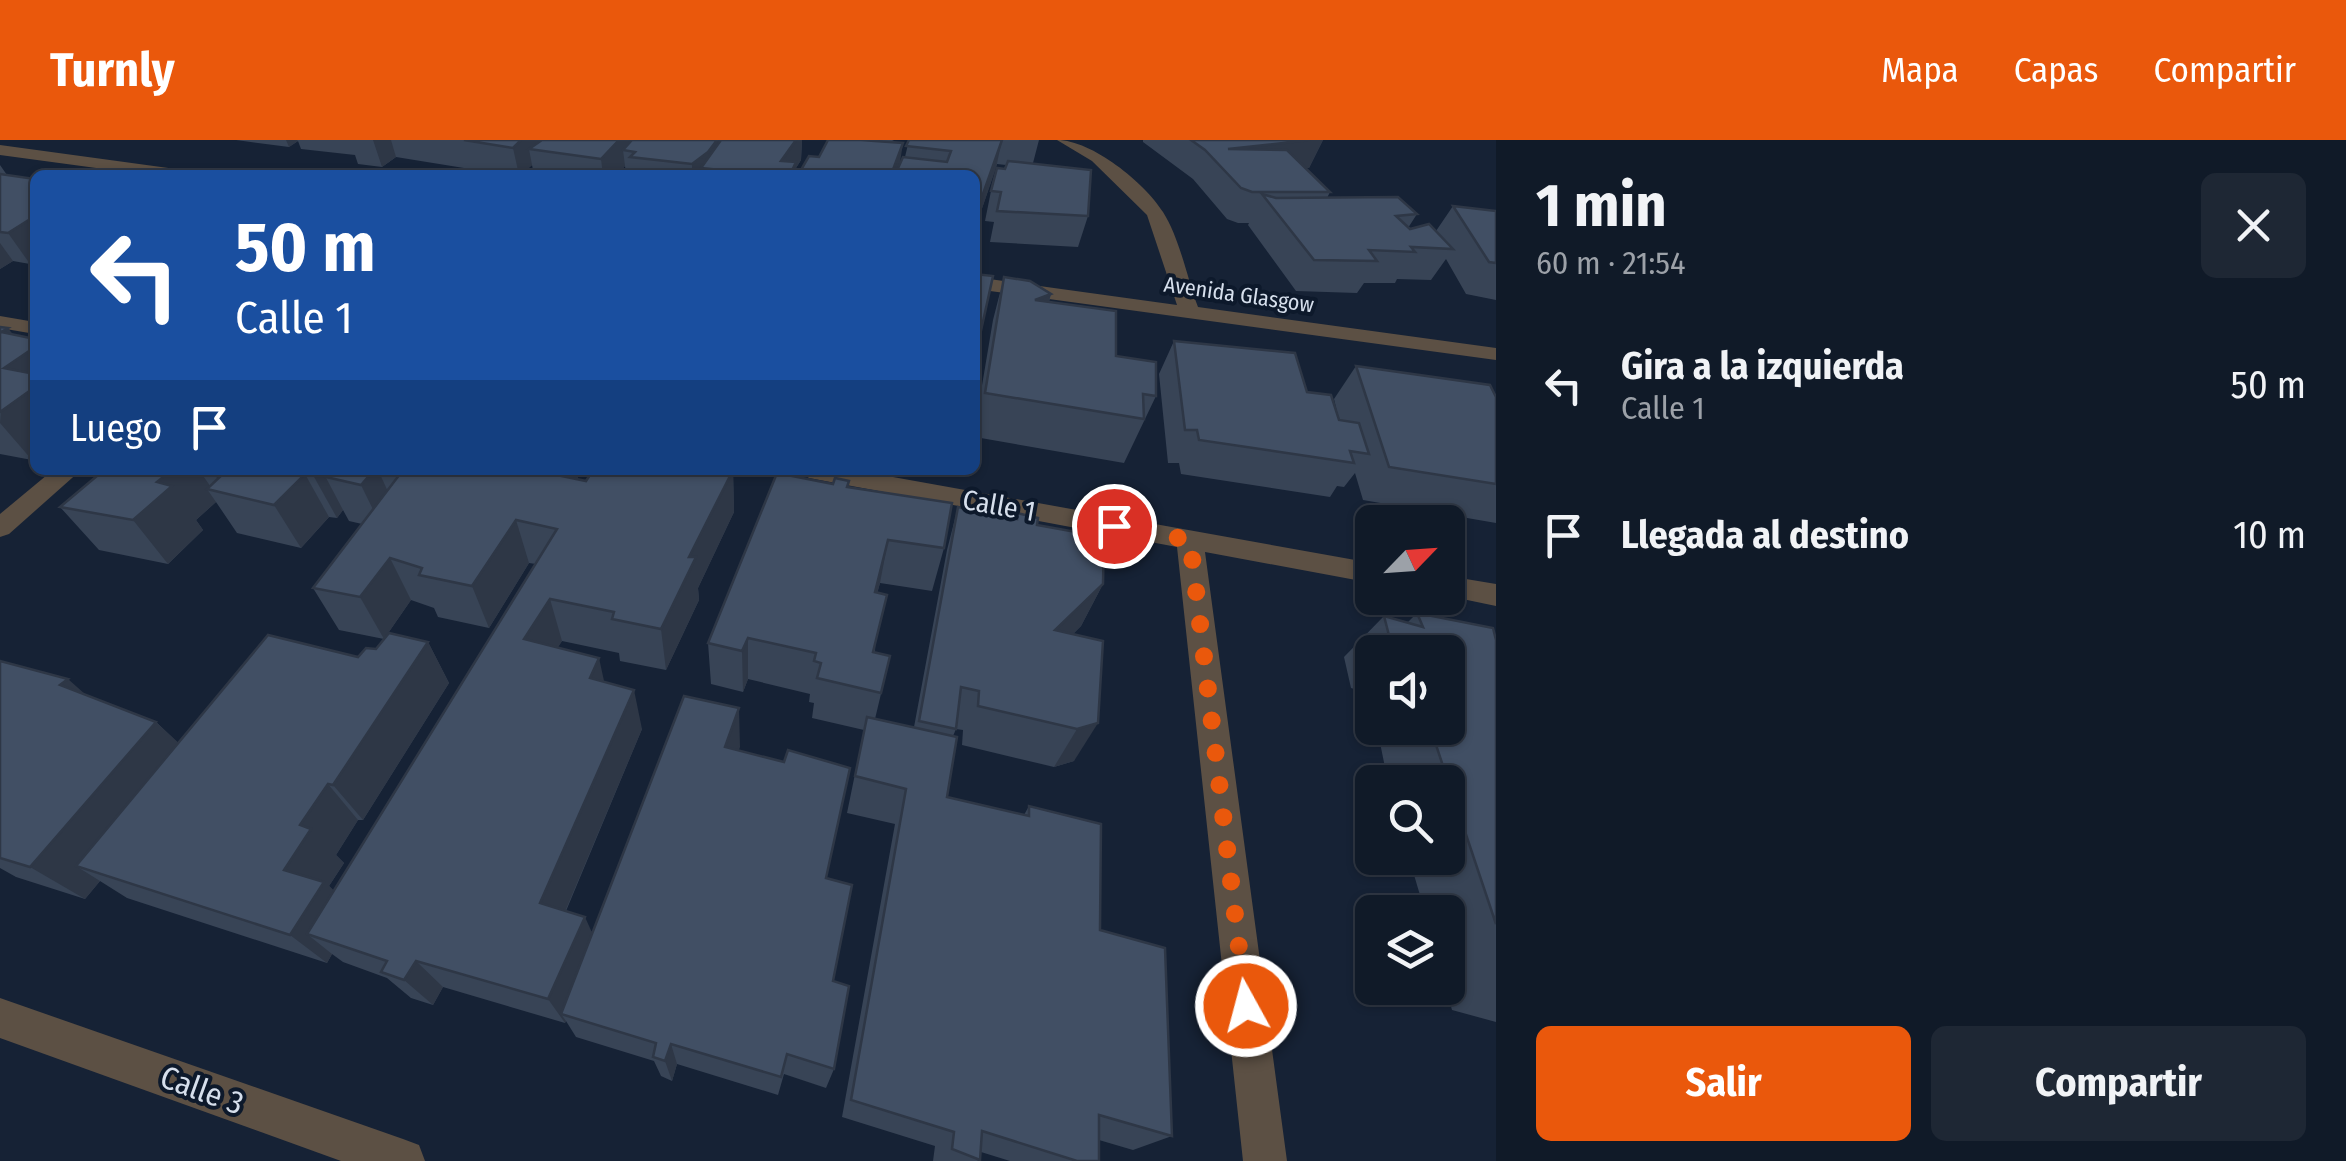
<!DOCTYPE html>
<html lang="es">
<head>
<meta charset="utf-8">
<style>
  body { margin:0; font-family:"Fira Sans Condensed",sans-serif; background:#1e2734; color:#f1f3f6; height:100vh; display:flex; flex-direction:column; font-size:38px; white-space:nowrap }
  * { box-sizing:border-box; margin:0 }
  p { font-size:32px; color:#9ca1a8 }
  .icon { flex:none; width:55px; height:55px; fill:none; stroke:currentColor; stroke-width:2; stroke-linecap:round; stroke-linejoin:round }
  .map { position:relative; flex:1; overflow:hidden }
  .sheet { display:flex; flex-direction:column; background:#101a28; width:850px }
  .sheet>* { flex:none }
  .hud { position:absolute; left:30px; top:30px; width:950px; height:305px; border-radius:15px; box-shadow:0 2px 8px #0004,0 0 0 2px #303845; background:#1a4fa0; color:#fff; overflow:hidden }
  .needle { width:65px; rotate:65deg }
  .controls { position:absolute; left:1355px; top:365px; display:grid; gap:20px }
  .controls a { display:grid; place-items:center; width:110px; height:110px; border-radius:15px; background:#101a28; box-shadow:0 2px 8px #0004,0 0 0 2px #303845; font-size:50px }
  .pin { position:absolute; display:grid; place-items:center; width:85px; height:85px; color:#fff; margin:-42px; border:5px solid #fff; border-radius:50%; box-shadow:0 2px 10px #0007 }
  .me { position:absolute; width:110px; margin:-55px; rotate:353deg; stroke-linejoin:round; filter:drop-shadow(0 0 8px #0008) }
  .turn { display:flex; align-items:center; gap:35px; height:210px; padding:0 40px; font-size:45px }
  .turn .icon { width:130px; height:130px; stroke-width:2.5 }
  .turn b { display:block; font-size:70px; line-height:85px }
  .then { display:flex; align-items:center; height:95px; padding:0 40px; background:#0003; gap:20px; font-size:38px }
  .round { display:grid; place-items:center; flex:none; width:105px; height:105px; border-radius:15px; background:#1e2734 }
  .head { display:flex; align-items:center; justify-content:space-between; height:170px; padding:0 40px }
  h1 { font-size:60px; font-weight:700; line-height:75px }
  .cta { display:flex; gap:20px; margin-top:auto; padding:20px 40px }
  .cta a { flex:1; height:115px; border-radius:15px; background:#ea580c; color:#fff; font-size:40px; font-weight:700; line-height:115px; text-align:center }
  .cta a+a { background:#1e2734; color:#f1f3f6 }
  ul { padding:0; list-style:none }
  li { display:flex; align-items:center; gap:30px; height:150px; padding:0 40px }
  li div { flex:1 }
  li b { display:block; font-size:38px }
  li em { font-style:normal }
  header { display:flex; align-items:center; gap:60px; box-sizing:border-box; height:140px; padding:0 50px; background:#ea580c; color:#fff }
  header strong { font-size:48px }
  nav { display:flex; gap:55px; margin-inline-start:auto; font-size:35px }
  main { display:flex; flex:1; min-height:0 }
  .map>svg:first-child { display:block }
</style>
</head>
<body>
<header>
<strong>Turnly</strong>
<nav><a>Mapa</a><a>Capas</a><a>Compartir</a></nav>
</header>
<main>
<div class="map">
<svg width="1496" height="1021" viewBox="0 0 1496 1021">
  <rect width="100%" height="100%" fill="#162235"/>
  <g fill="none" stroke-linecap="round" stroke-linejoin="round">
    <g fill="#5c5044" fill-rule="evenodd">
      <path d="M1057 0C1092 0 1145 43 1163 72 1180 99 1187 138 1198 167L1496 208V220L975 149V137L1177 165 1147 75 1092 21Z"/>
      <path d="M0 5 183 30 191 35H148L0 15Z"/>
      <path d="M0 176 35 182V194L0 188Z"/>
      <path d="M53 330H81L9 394 0 397V374Z"/>
      <path d="M797 330H854L1372 423V443L1205 412 1287 1021H1243L1177 407 809 338Z"/>
      <path d="M1448 436 1496 444V466L1448 456Z"/>
      <path d="M0 858 403 999 419 1005 425 1021H341L0 898Z"/>
    </g>
  </g>
  <g fill="#384456">
    <path d="M236 0H802L801 20 796 28V35H626L625 26 617 35H534L532 25 521 35H507L396 17 382 27 358 24 355 15 301 9 298 1 289 7Z"/>
    <path d="M870 0H894L890 2 901 23 905 17 909 0H1039L1033 23 1088 76 1078 107 990 102 994 82 985 81 991 51 1006 25 997 24 975 89V35L819 17Z"/>
    <path d="M1143 0H1323L1309 28H1305L1330 52 1327 58 1417 74 1408 88 1410 89 1436 91 1453 66 1496 71V160L1466 154 1446 119 1431 140 1397 139 1395 143H1364L1357 153 1296 151 1248 85 1249 83H1238L1227 79 1193 39 1143 2Z"/>
    <path d="M0 25 7 35 35 39V121L30 124 13 121 0 129Z"/>
    <path d="M1004 137 1051 154 1049 162 1116 216 1156 256 1124 323 975 297V287L993 180Z"/>
    <path d="M0 187 32 320 0 314Z"/>
    <path d="M1174 201 1307 252 1339 280 1334 259 1356 226 1496 257V383L1363 360 1355 333 1344 347 1337 346 1330 357 1181 334 1179 323H1168L1159 234Z"/>
    <path d="M104 330H576L578 339 586 341 733 330 734 372 698 448 699 460 666 530 620 521 619 513 562 501 557 508 604 542 642 589 566 771 592 792 739 568V611L827 738 833 841 834 929 826 948 784 934 778 955 677 924 672 941 661 936 654 921 576 897 566 881 565 883 443 847 433 865 411 858 387 838 343 822 332 814 327 823 127 758 100 741 85 759 16 737 0 728V521L156 582 178 603 376 509 428 502 449 543 363 680H358L336 715 344 723 329 746 334 751 536 424 529 423 489 488 438 477 434 468 411 460 384 499 339 490 313 448 362 384 349 381 343 370 337 378 329 377 301 408 237 393 216 362 196 380 203 390 168 424 99 410 60 367Z"/>
    <path d="M849 348 944 408 932 451 880 443 877 453 875 512 890 516 875 579 914 587 947 410 958 367 1016 379 1017 373 1037 385 1103 444 1081 486 1073 494 1103 501 1074 621 1054 627 962 605 963 590 956 589 953 596 947 657 1024 675 1029 666 1100 790 1172 996 1133 1010 1099 1000V1021H1010L981 1012 980 1020 977 1021H933L935 1006 842 977 895 684 847 673 864 590 812 578 814 563 809 562 810 554 748 539 743 552 711 544 708 503Z"/>
    <path d="M1417 473 1496 500V882L1452 870 1446 848H1448V772H1425L1409 718H1448V642H1388L1377 588H1448V512H1372V568L1370 554 1351 548 1344 517 1384 476 1408 482Z"/>
  </g>
  <g fill="#2e3746">
    <path d="M286 0H297L298 1 289 7Z"/>
    <path d="M373 0H391L396 17 382 27Z"/>
    <path d="M521 0H557L529 9 532 25 521 35H519L513 8Z"/>
    <path d="M609 0H633L623 10 625 26 617 35H603L601 19Z"/>
    <path d="M717 0H726L701 28V35H692V24Z"/>
    <path d="M796 0H802L801 20 796 28V35H781V21Z"/>
    <path d="M1002 0 996 28 975 89 977 71Z"/>
    <path d="M1310 0H1323L1309 28 1230 37 1228 9Z"/>
    <path d="M903 3 898 35H891Z"/>
    <path d="M35 76V121L30 124 8 93Z"/>
    <path d="M0 103 13 121 0 129Z"/>
    <path d="M1051 154 1038 197 1035 160Z"/>
    <path d="M8 188 27 213 35 207V317L32 320 0 283 4 228 1 192Z"/>
    <path d="M172 330H199L213 350 207 349 216 362 196 380 203 390 168 424 133 380 157 342Z"/>
    <path d="M212 330H226L227 354Z"/>
    <path d="M317 330H322L343 370 337 378 313 335Z"/>
    <path d="M374 330H378L397 371 382 388 361 345Z"/>
    <path d="M544 330H576L578 340 543 332Z"/>
    <path d="M733 330 734 372 698 448 699 460 666 530 661 489 689 417Z"/>
    <path d="M305 334 329 377 301 408 274 365Z"/>
    <path d="M516 380 529 423 489 488 472 446Z"/>
    <path d="M888 400 880 443 867 494 875 452Z"/>
    <path d="M390 418 411 460 384 499 360 457Z"/>
    <path d="M1103 444 1081 486 1035 531 1055 490Z"/>
    <path d="M550 459 562 501 538 540 524 499Z"/>
    <path d="M748 498V539L743 552 742 511Z"/>
    <path d="M428 502 449 543 363 680 333 645Z"/>
    <path d="M599 518 608 559 590 538Z"/>
    <path d="M68 539 113 579 60 545Z"/>
    <path d="M634 550 642 589 556 793 540 763Z"/>
    <path d="M739 568 740 607 727 645 725 607Z"/>
    <path d="M156 582 197 620 76 726 100 741 85 759 30 727Z"/>
    <path d="M1098 583 1074 621 1054 627 1077 589Z"/>
    <path d="M328 644 358 680 336 715 344 723 329 746 357 773 307 794 332 814 327 823 290 795 284 730 300 685Z"/>
    <path d="M585 777 598 806 561 874 566 881 565 883 548 859Z"/>
    <path d="M416 821 443 847 433 865 404 840Z"/>
    <path d="M671 904 677 924 672 941 665 921Z"/>
  </g>
  <g fill="#414f64" stroke="#2e3746" stroke-width="2.5">
    <path d="M464 0H521L513 8Z"/>
    <path d="M542 0H619L601 19 529 9Z"/>
    <path d="M632 0H717L708 12 692 24 630 17 635 12 623 10Z"/>
    <path d="M721 0H796L781 21 796 22 790 35H738L740 32 701 28Z"/>
    <path d="M828 0H861L903 3 891 35H798L809 16 819 17Z"/>
    <path d="M909 0H1002L977 71 975 70V35H895L903 17 947 22 951 11 906 6Z"/>
    <path d="M1191 0H1310L1228 9 1287 10 1330 52H1252L1241 48 1205 10Z"/>
    <path d="M1008 21 1091 30 1088 76 997 71 1001 52 991 51 997 28 1005 29Z"/>
    <path d="M63 30 100 35H53Z"/>
    <path d="M0 34 35 39V76L8 93 0 92Z"/>
    <path d="M1262 54 1276 58 1398 57 1417 74 1396 76 1410 89 1429 84 1453 109 1411 107 1415 112 1369 110 1377 121 1314 120Z"/>
    <path d="M1453 66 1496 71V123L1489 122Z"/>
    <path d="M975 134 993 136 975 218Z"/>
    <path d="M1004 137 1030 141 1051 154 1035 160 1116 171V216L1156 222V256L1143 254 1144 279 985 253Z"/>
    <path d="M0 187 8 188 1 192 35 199V207L4 228 35 234V247L0 272Z"/>
    <path d="M1174 201 1295 213 1307 252 1331 255 1339 280 1359 283 1369 314 1350 311 1354 323 1199 300 1197 290H1185Z"/>
    <path d="M1356 226 1490 245 1496 257V344L1389 327Z"/>
    <path d="M104 330H172L157 342 172 346 133 380 60 367Z"/>
    <path d="M227 330H317L313 335 305 334 274 365 207 349Z"/>
    <path d="M332 330H374L361 345 326 337Z"/>
    <path d="M386 330H544L543 332 586 341 593 330H733L689 417H696L661 489 612 479 614 472 550 459 524 499 599 518 590 538 634 550 540 763 585 777 548 859 416 821 404 840 381 832 387 821 307 794 557 389 516 380 472 446 419 435 422 428 390 418 360 457 313 448 400 334Z"/>
    <path d="M777 333 833 344 835 338 849 341 847 347 952 363 944 408 888 400 875 452 887 455 873 512 890 516 881 553 817 538 821 523 814 521 816 513 748 498 742 511 708 503Z"/>
    <path d="M958 367 1017 379V373L1038 378 1037 385 1104 397 1103 444 1055 490 1103 501 1098 583 1077 589 978 566 979 551 961 547 956 589 919 581Z"/>
    <path d="M1417 473 1493 488 1496 500V784L1437 608 1432 588H1448V512H1409L1392 507 1384 476 1423 487Z"/>
    <path d="M389 493 428 502 333 645 328 644 300 685 311 689 284 730 324 742 290 795 76 726 268 495 358 517 366 508 376 509Z"/>
    <path d="M0 521 68 539 60 545 156 582 30 727 0 718Z"/>
    <path d="M684 556 739 568 725 607 784 622 788 610 850 628 826 738 852 745 833 841 849 846 834 929 787 914 781 937 671 904 665 921 653 917 656 903 561 874Z"/>
    <path d="M867 577 957 597 947 657 1029 676V666L1101 684 1100 790 1165 808 1172 996 1099 975V1021H1077L982 991 980 1020 952 1009 954 992 851 960 906 649 855 636Z"/>
  </g>
  <g fill="none" stroke-linecap="round" stroke-linejoin="round">
    <path stroke="#ea580c" stroke-width="18" stroke-dasharray="0 32.4" d="M1114 386 1190 400 1246 866"/>
  </g>
  <g text-anchor="middle" stroke-width="8" stroke-linejoin="round" paint-order="stroke">
    <g font-size="22" fill="#d6dfec" stroke="#0d192b">
      <text transform="translate(1239 154) rotate(8)" y="8">Avenida Glasgow</text>
    </g>
    <g font-size="28" fill="#d6dfec" stroke="#0d192b">
      <text transform="translate(999 365) rotate(10)" y="10">Calle 1</text>
    </g>
    <g font-size="32" fill="#d6dfec" stroke="#0d192b">
      <text transform="translate(202 950) rotate(20)" y="11">Calle 3</text>
    </g>
  </g>
</svg>
<div class="controls">
<a><svg class="needle" viewBox="-14 -14 28 28"><path d="M0-13l5 13h-10z" fill="#e53935"/><path d="M0 13l5-13h-10z" fill="#9ca1a8"/></svg></a>
<a><svg class="icon" aria-label="sound" viewBox="0 0 24 24"><path d="M4 9h4l5-4v14l-5-4H4zM17 9q2 3 0 6"/></svg></a>
<a><svg class="icon" aria-label="search" viewBox="0 0 24 24"><circle cx="10" cy="10" r="6"/><path d="M15 15l6 6"/></svg></a>
<a><svg class="icon" aria-label="layers" viewBox="0 0 24 24"><path d="M12 4l9 5-9 5-9-5zM3 14l9 5 9-5"/></svg></a>
</div>
<div class="pin" style="left:1114px;top:386px;background:#d93025"><svg class="icon" aria-label="arrive" viewBox="0 0 24 24"><path d="M6 21V4h12l-3 4 3 4H6"/></svg></div>
<svg class="me" style="left:1246px;top:866px" viewBox="-20 -20 40 40"><circle r="17" fill="#ea580c" stroke="#fff" stroke-width="3"/><path d="M0-11L8 9 0 5-8 9z" fill="#fff"/></svg>
<div class="hud">
<div class="turn"><svg class="icon" aria-label="left" viewBox="0 0 24 24"><path d="M17 20v-9H6M10 6l-5 5 5 5"/></svg><div><b>50 m</b>Calle 1</div></div>
<div class="then">Luego<svg class="icon" aria-label="arrive" viewBox="0 0 24 24"><path d="M6 21V4h12l-3 4 3 4H6"/></svg></div>
</div>
</div>
<section class="sheet">
<div class="head"><div><h1>1 min</h1><p>60 m · 21:54</p></div><a class="round"><svg class="icon" aria-label="close" viewBox="0 0 24 24"><path d="M6 6l12 12M18 6L6 18"/></svg></a></div>
<ul>
<li><svg class="icon" aria-label="left" viewBox="0 0 24 24"><path d="M17 20v-9H6M10 6l-5 5 5 5"/></svg><div><b>Gira a la izquierda</b><p>Calle 1</p></div><em>50 m</em></li>
<li><svg class="icon" aria-label="arrive" viewBox="0 0 24 24"><path d="M6 21V4h12l-3 4 3 4H6"/></svg><div><b>Llegada al destino</b></div><em>10 m</em></li>
</ul>
<div class="cta"><a>Salir</a><a>Compartir</a></div>
</section>
</main>
</body>
</html>
